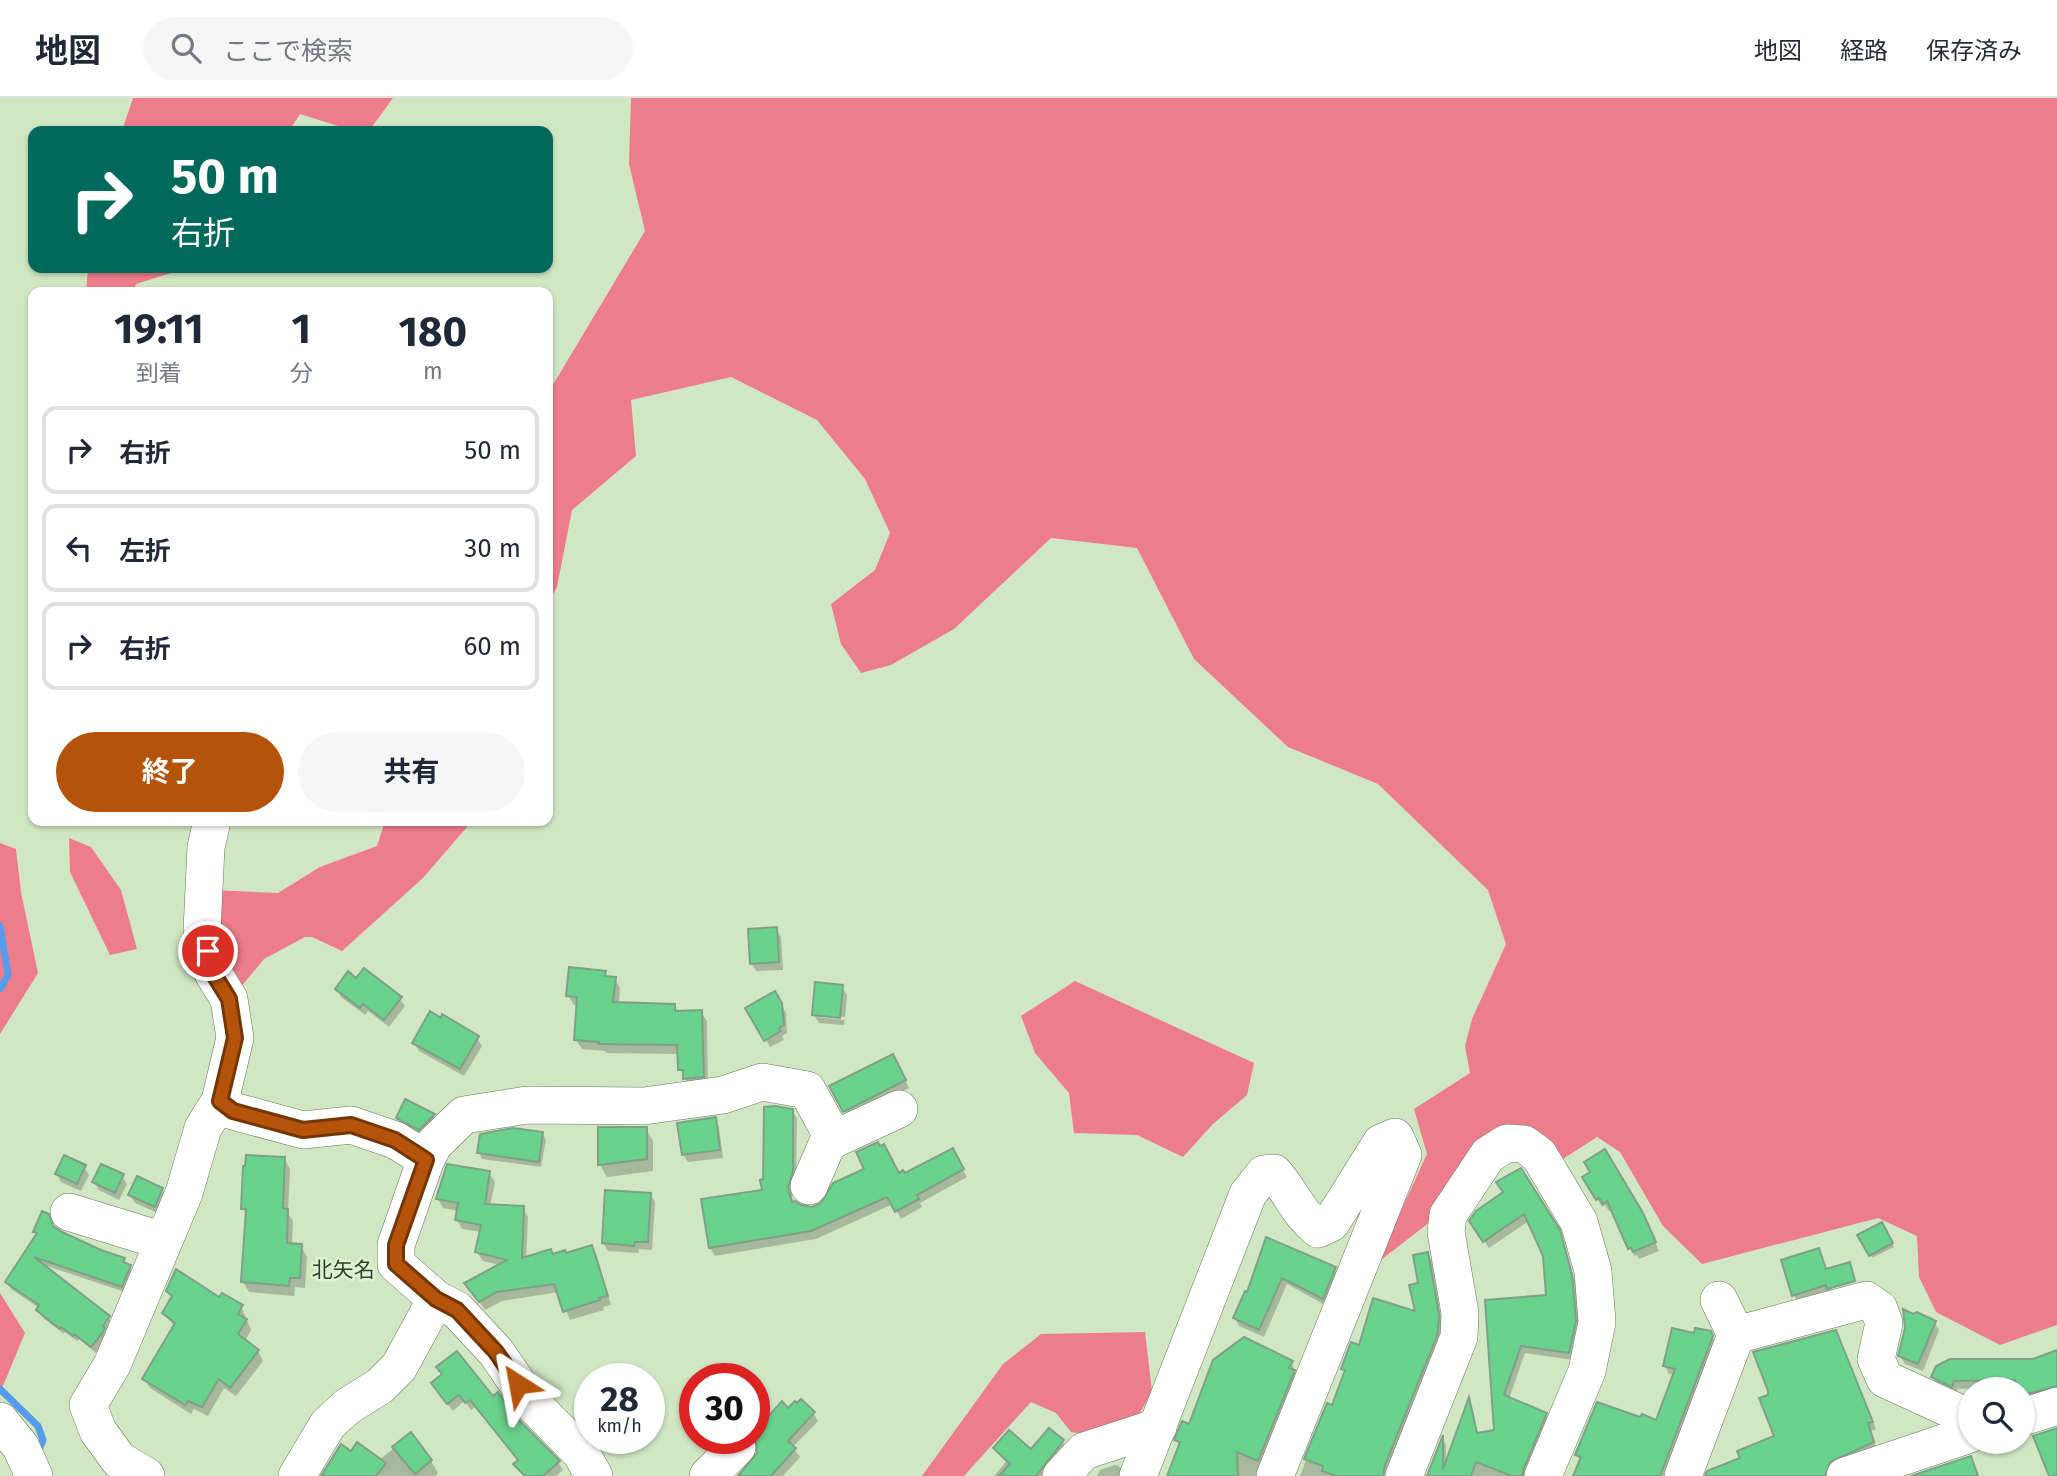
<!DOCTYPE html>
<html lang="ja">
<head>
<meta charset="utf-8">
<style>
  body { margin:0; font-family:"Fira Sans","Noto Sans JP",sans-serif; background:#f6f6f7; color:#1f2937; height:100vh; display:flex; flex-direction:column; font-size:26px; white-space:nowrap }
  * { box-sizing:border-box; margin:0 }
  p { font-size:23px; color:#747a83 }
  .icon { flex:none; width:38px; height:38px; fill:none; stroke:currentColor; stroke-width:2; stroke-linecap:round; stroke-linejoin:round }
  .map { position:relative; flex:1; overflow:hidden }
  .drawer { position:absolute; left:28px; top:189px; width:525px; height:539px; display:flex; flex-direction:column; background:#fff; border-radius:14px; box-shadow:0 2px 5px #0004 }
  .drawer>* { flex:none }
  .top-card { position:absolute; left:28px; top:28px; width:525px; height:147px; border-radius:14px; box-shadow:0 2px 5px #0004; background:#00695c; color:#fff; overflow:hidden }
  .fabs { position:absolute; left:1958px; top:1279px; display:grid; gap:14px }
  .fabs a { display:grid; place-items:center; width:77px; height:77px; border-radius:50%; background:#fff; box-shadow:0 2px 5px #0004; font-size:35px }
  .speed { position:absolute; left:574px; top:1265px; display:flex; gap:14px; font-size:35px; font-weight:700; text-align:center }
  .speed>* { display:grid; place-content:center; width:91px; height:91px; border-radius:50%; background:#fff; box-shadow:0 2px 5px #0004; line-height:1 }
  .speed small { font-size:18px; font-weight:400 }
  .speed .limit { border:10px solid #d22; background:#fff; color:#111 }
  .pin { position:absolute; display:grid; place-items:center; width:60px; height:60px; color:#fff; margin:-30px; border:4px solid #fff; border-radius:50%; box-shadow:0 2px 7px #0007 }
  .me { position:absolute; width:77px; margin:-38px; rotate:326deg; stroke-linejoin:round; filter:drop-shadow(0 0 5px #0008) }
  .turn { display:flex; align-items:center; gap:24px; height:147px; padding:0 28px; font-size:32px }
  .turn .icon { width:91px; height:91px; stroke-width:2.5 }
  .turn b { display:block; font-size:49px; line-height:60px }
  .eta { display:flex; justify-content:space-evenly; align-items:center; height:119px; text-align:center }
  .eta b { font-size:42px; font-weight:700; line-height:49px }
  .button { display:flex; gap:14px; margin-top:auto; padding:14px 28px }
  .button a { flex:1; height:80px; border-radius:42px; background:#b45309; color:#fff; font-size:28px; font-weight:700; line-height:80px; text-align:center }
  .button a+a { background:#f6f6f7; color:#1f2937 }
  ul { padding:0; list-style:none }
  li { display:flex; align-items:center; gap:21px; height:88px; margin:0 14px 10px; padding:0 14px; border:4px solid #e0e1e3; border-radius:14px }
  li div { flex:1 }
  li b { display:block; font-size:26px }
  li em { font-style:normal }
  header { display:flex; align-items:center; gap:42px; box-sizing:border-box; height:98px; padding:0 35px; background:#fff; border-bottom:2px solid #e0e1e3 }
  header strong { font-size:33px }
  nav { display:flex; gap:38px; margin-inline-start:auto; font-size:24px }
  .search { width:490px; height:63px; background:#f6f6f7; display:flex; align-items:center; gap:18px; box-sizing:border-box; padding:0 24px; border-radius:38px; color:#747a83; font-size:26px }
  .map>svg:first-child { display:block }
</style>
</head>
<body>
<header>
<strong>地図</strong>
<div class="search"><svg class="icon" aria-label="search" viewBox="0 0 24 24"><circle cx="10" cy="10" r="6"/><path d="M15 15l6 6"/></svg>ここで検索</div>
<nav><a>地図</a><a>経路</a><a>保存済み</a></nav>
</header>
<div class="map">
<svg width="2057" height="1378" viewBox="0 0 2057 1378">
  <rect width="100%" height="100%" fill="#d1e7c3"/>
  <g fill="#ee7d8c">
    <path d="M133 0H393L369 33H354L300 16 289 33H122Z"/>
    <path d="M631 0H2057V1227L2000 1247 1936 1214 1919 1179 1917 1138 1878 1120 1702 1166 1663 1128 1620 1054 1597 1039 1549 1070 1510 1046 1448 1110 1377 1165 1427 1056 1414 1011 1470 975 1465 948 1472 921 1506 846 1488 792 1378 686 1288 649 1194 561 1137 450 1051 440 954 531 891 567 861 575 841 546 831 506 875 472 890 435 865 381 817 322 731 279 631 302 636 358 572 412 557 489 548 505V295L645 133 629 66Z"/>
    <path d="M88 170H187L136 186 133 194H86Z"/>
    <path d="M385 723H467V729L423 780 342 853 312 839H305L264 861 236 895 210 857 212 792 278 795 320 769 377 748Z"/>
    <path d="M69 740 91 749 121 792 137 851 110 857 70 774Z"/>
    <path d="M0 745 16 751 21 794 38 875 0 936Z"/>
    <path d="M1075 883 1254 965 1247 997 1213 1026 1183 1059 1137 1037 1074 1035 1069 995 1035 955 1021 918Z"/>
    <path d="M0 1195 25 1235 0 1295Z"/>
    <path d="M1145 1234 1152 1293 1139 1317 1092 1337 1071 1334 1056 1315 1031 1304 964 1378H922L1003 1266 1041 1236Z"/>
  </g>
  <g fill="#0003">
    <path d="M776 831 781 839 783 872 756 873 752 866Z"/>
    <path d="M605 874 608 880 615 881 620 890 619 906 674 907 678 914H701L707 923 708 988 690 990 680 971 679 956 606 955 605 953 582 951 576 942 578 908 574 907 568 897Z"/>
    <path d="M356 882 400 901 405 908 389 929 368 913 365 917 341 899 337 891Z"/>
    <path d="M842 889 847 897 845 919 817 916V919L845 922 844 927 819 925 814 917Z"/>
    <path d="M775 896 786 915 787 935 782 938 784 942 770 949 748 910Z"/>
    <path d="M477 940 482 948 464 978 419 953 414 945Z"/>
    <path d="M897 966 909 990 849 1021 831 988Z"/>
    <path d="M792 1012 797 1021 796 1082 792 1099 793 1105 801 1109 812 1110 899 1077 904 1078 952 1052 967 1079 920 1105 922 1109 901 1121 893 1106 816 1141 715 1158 710 1150 703 1103 764 1093Z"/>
    <path d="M433 1018 438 1025 424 1039 402 1028 398 1020Z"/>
    <path d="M715 1021 719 1029 723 1060 688 1064 683 1056Z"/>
    <path d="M600 1030 646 1031 653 1043V1073L607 1079 600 1067Z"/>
    <path d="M542 1035 546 1042 541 1069 482 1061 479 1054Z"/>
    <path d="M284 1060 290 1071 288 1115 293 1123 292 1148H301L307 1159 305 1190 295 1189 294 1198 249 1194 243 1184 247 1117 243 1110Z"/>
    <path d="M84 1069 89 1077 81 1093 61 1084 57 1076Z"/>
    <path d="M1520 1072 1563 1142 1576 1186 1579 1232 1573 1262 1525 1255 1509 1301 1546 1316 1550 1324 1527 1378H1428L1443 1341 1446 1347V1365L1469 1303 1478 1337 1496 1334 1487 1203 1548 1199 1544 1158 1529 1123 1489 1150 1476 1131Z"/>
    <path d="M489 1075 495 1084 490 1108 523 1110 528 1119 526 1161 566 1157 592 1149 597 1158 611 1207 603 1209 604 1212 570 1222 559 1194 502 1203 485 1212 467 1186 500 1167 483 1163 477 1154 481 1134 462 1131 457 1122 459 1113 443 1110 438 1101Z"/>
    <path d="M122 1078 127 1086 119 1102 99 1092 94 1084Z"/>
    <path d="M1585 1080 1647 1125 1659 1153 1639 1161 1637 1157 1634 1158 1612 1111 1609 1113 1605 1107 1602 1109Z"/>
    <path d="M162 1091 167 1099 160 1116 135 1105 130 1097Z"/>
    <path d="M650 1096 655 1104 652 1152 639 1151 638 1155 608 1153 603 1145Z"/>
    <path d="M1882 1126 1894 1149 1872 1160 1860 1137Z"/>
    <path d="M54 1130 124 1162 134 1175 125 1194 41 1166 108 1219 112 1226 106 1241 96 1255 79 1241 77 1243 65 1234 64 1236 42 1219 38 1212 39 1210 11 1191 7 1185 38 1138 35 1133Z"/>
    <path d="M1267 1141 1334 1171 1339 1179 1327 1208 1287 1186 1264 1239 1239 1228 1235 1220 1248 1196Z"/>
    <path d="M1818 1152 1833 1194 1798 1205 1794 1197Z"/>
    <path d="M1427 1156 1432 1163 1442 1226V1243L1388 1378H1300L1306 1362 1333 1310 1345 1275 1343 1271 1360 1249 1417 1216Z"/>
    <path d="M168 1193 220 1202 241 1208 251 1232 245 1243 258 1253 263 1263 236 1298 224 1290 208 1318 194 1311 191 1316 150 1290 144 1281 175 1229 164 1215 172 1201Z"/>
    <path d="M1934 1224 1939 1232 1923 1273 1905 1266 1900 1258Z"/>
    <path d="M1710 1235 1716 1247 1666 1378H1575L1581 1364 1577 1357 1657 1325 1675 1277 1669 1276 1665 1268 1695 1237Z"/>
    <path d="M1840 1242 1876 1331 1871 1333 1877 1352 1830 1378H1707L1742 1361 1776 1339 1770 1298Z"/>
    <path d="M2057 1254V1295L2027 1304 2023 1298V1292L2019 1289 1958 1291 1956 1295 1937 1287 1933 1279 1950 1263 2039 1261Z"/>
    <path d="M1291 1264 1298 1281 1259 1378H1169L1180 1349 1176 1342 1190 1328Z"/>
    <path d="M438 1294 492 1301 513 1318 558 1364 563 1372 556 1378H533L475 1309 471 1312 464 1303 453 1313Z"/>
    <path d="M788 1312 813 1315 818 1323 793 1349 800 1359 783 1378H740L759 1354 758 1342 754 1340V1318L763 1326Z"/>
    <path d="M411 1337 432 1365 438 1375 435 1378H324L351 1355 379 1362Z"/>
    <path d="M1062 1343 1067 1351 1046 1378H994L1006 1364 995 1350 1031 1354Z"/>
    <path d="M1115 1367 1119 1368 1123 1378H1097L1100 1372Z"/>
  </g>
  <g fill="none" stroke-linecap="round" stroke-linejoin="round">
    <g stroke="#569cec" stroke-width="7">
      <path d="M0 828 8 877 0 891"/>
      <path d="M0 1291 38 1328 43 1342 37 1356"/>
    </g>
  </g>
  <g fill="#69d28d" stroke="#7ea188" stroke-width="2">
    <path d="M777 829 779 864 750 866 748 831Z"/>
    <path d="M569 869 606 873 605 878 616 879 613 904 675 906V913L702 912 704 979 683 981V972H678L677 947 599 946V944L574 942 577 899 566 898Z"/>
    <path d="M364 870 402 899 384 922 363 906 360 910 335 891 348 873 356 880Z"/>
    <path d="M815 884 843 887 840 920 812 917Z"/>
    <path d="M775 893 782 905 784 927 779 930 781 933 764 943 745 910Z"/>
    <path d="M430 913 441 920 442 916 479 938 460 971 412 945Z"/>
    <path d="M893 956 906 982 843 1014 829 988Z"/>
    <path d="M405 1001 435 1016 419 1032 396 1020Z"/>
    <path d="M775 1008 793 1011V1073L788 1090 792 1104 795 1103 801 1107 812 1109 821 1105 833 1085 864 1071 856 1054 878 1044 880 1048 884 1046 899 1075 903 1072 905 1075 953 1050 964 1071 917 1097 919 1101 895 1114 887 1099 811 1133 709 1150 701 1101 762 1092 760 1082 763 1081 764 1009Z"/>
    <path d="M716 1019 720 1052 682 1057 677 1025Z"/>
    <path d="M598 1029H647V1061L598 1067Z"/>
    <path d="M513 1030 543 1034 539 1064 477 1055 480 1036Z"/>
    <path d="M1605 1051 1643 1115 1656 1144 1633 1154 1631 1150 1628 1151 1607 1103 1603 1106 1599 1100 1596 1102 1582 1079 1590 1074 1584 1064Z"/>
    <path d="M64 1057 86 1067 77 1086 55 1076Z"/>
    <path d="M246 1057 285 1059 283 1110 288 1111 287 1145 302 1146 300 1180H290L289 1188 241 1184 246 1111H241L243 1068H245Z"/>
    <path d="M101 1066 124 1076 115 1095 92 1084Z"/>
    <path d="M447 1066 490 1073 485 1106 524 1108 522 1160 551 1151 553 1156 565 1152 566 1155 592 1147 608 1198 599 1200 600 1202 563 1214 554 1186 497 1194 479 1204 464 1185 507 1162 475 1154 481 1127 455 1122 458 1105 436 1101Z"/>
    <path d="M1521 1070 1560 1132 1572 1177 1576 1223 1569 1255 1521 1248 1504 1297 1547 1315 1524 1370 1522 1378H1512L1476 1364 1471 1378H1427L1443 1337V1371L1469 1299 1477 1335 1494 1332 1485 1202 1546 1197 1543 1158 1524 1116 1483 1144 1469 1123 1476 1113 1503 1094 1496 1084Z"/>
    <path d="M137 1078 163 1090 155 1109 128 1097Z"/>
    <path d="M605 1092 651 1095 648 1144H635L634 1148 602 1145Z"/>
    <path d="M42 1113 49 1116 53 1128 62 1134 101 1152 125 1160 123 1164 131 1167 122 1189 34 1159 110 1218 103 1228 105 1230 103 1234 91 1249 74 1236 73 1238 61 1229 60 1231 36 1212 39 1207 5 1184 37 1135 33 1134Z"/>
    <path d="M1882 1124 1893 1145 1869 1158 1857 1137Z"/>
    <path d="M1266 1139 1336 1169 1323 1201 1282 1180 1259 1232 1233 1220 1245 1193 1247 1194Z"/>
    <path d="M1819 1150 1826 1171 1850 1164 1855 1183 1827 1191 1826 1187 1792 1198 1781 1162Z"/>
    <path d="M1428 1154 1439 1216 1438 1235 1384 1370 1383 1378H1336L1322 1373 1323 1368 1304 1361 1327 1305 1332 1307 1345 1272 1341 1271 1351 1244 1359 1247 1373 1200 1415 1213 1409 1187 1418 1185 1413 1157Z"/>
    <path d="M176 1171 219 1199 222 1195 243 1207 238 1216 247 1221 238 1236 259 1252 230 1290 219 1281 202 1309 188 1303 185 1307 142 1281 175 1225 162 1215 172 1198 166 1193Z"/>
    <path d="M1903 1211 1913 1216 1917 1214 1936 1223 1918 1266 1898 1258 1905 1230Z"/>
    <path d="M1672 1230 1694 1235 1695 1230 1711 1233 1713 1238 1660 1378H1573L1581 1359 1575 1357 1597 1304 1640 1319 1642 1316 1656 1322 1675 1271 1663 1268Z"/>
    <path d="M1836 1232 1873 1324 1868 1325 1874 1344 1830 1364 1825 1378H1705L1707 1373 1740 1360 1737 1353 1774 1338 1759 1300 1768 1297V1293L1753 1254Z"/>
    <path d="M1244 1239 1293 1263 1289 1270 1295 1272 1258 1363 1237 1354 1238 1378H1167L1180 1344 1174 1342 1182 1323 1189 1326 1213 1262Z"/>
    <path d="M2057 1252V1288L2023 1297V1292H2018L2015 1282 1954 1283 1952 1289 1931 1279 1936 1268 1950 1261H2033Z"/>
    <path d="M457 1253 493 1298 498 1294 514 1317 560 1363 543 1378H525L513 1366 518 1362 470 1302 465 1305 459 1297 447 1306 431 1285 442 1276 436 1269Z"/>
    <path d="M801 1301 815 1314 788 1343 796 1350 771 1378H738L757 1355 755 1333 782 1303 788 1310 795 1303 797 1305Z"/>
    <path d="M1049 1330 1064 1342 1036 1378H999L1010 1366 993 1350 1009 1332 1031 1351Z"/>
    <path d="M2057 1330V1378H2049L2033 1338Z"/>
    <path d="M411 1334 432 1362 415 1376 392 1349Z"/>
    <path d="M357 1344 386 1365 376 1378H321L341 1346 351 1353Z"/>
    <path d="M1971 1358 1978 1378H1911Z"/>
  </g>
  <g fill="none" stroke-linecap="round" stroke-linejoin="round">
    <defs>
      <g id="minor">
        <path d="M220 1003 233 1013 303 1032 351 1027 395 1042 426 1061"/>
        <path d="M809 1088 828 1044 899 1011"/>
        <path d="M69 1114 163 1143"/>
        <path d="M1736 1237 1866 1202 1879 1211 1884 1225 1876 1261 1885 1281 1970 1320"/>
        <path d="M2023 1319 2057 1308"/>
        <path d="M0 1323 21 1349 34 1378"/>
        <path d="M146 1378 119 1362 98 1333 88 1307 112 1267 184 1095 203 1030 220 1003 235 940 229 901 213 875 202 832 206 749 212 723"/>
        <path d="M297 1378 328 1326 348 1308 380 1288 399 1269 436 1201"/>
        <path d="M594 1378 581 1355 529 1302 496 1254 457 1212 436 1201 396 1166V1147L426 1061 434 1046 464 1017 527 1007 644 1008 723 997 762 984 807 992 834 1041"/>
        <path d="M708 1378 737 1349"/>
        <path d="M1061 1378 1084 1353 1158 1329"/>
        <path d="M1138 1378 1248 1096 1264 1076 1274 1075C1291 1094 1298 1115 1318 1131L1331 1125 1381 1045 1395 1039 1403 1057 1275 1378"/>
        <path d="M1404 1378 1459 1239 1460 1215 1446 1134 1448 1117 1488 1057 1507 1045 1524 1046 1539 1057 1579 1124 1593 1173 1597 1224 1587 1273 1543 1378"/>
        <path d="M1683 1378 1736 1237 1719 1202"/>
        <path d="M1845 1378 1970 1336"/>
      </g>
    </defs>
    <use href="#minor" stroke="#647857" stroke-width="38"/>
    <use href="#minor" stroke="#fff" stroke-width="37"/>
  </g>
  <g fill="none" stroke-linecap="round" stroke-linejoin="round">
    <defs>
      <path id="route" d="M208 853 213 875 229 901 235 940 220 1003 233 1013 303 1032 351 1027 395 1042 426 1062 396 1147V1166L436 1201 457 1212 496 1254 518 1286"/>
    </defs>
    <use href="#route" stroke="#753606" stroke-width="18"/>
    <use href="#route" stroke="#b45309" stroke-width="12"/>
  </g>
  <g text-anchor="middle" stroke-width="5" stroke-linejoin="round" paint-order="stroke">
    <g font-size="21" fill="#333c2e" stroke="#def4d0">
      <text x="343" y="1179">北矢名</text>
    </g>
  </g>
</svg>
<div class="fabs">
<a><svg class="icon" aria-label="search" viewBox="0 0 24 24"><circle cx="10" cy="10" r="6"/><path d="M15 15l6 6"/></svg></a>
</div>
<div class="speed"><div>28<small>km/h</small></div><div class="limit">30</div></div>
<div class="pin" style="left:208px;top:853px;background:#d93025"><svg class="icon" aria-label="arrive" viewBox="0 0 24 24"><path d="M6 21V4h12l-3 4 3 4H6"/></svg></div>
<svg class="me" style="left:518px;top:1286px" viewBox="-20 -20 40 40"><path d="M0-17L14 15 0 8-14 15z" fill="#b45309" stroke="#fff" stroke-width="4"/></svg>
<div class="top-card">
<div class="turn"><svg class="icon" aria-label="right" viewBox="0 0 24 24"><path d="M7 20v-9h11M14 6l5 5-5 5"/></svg><div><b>50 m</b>右折</div></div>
</div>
<section class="drawer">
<div class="eta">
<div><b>19:11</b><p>到着</p></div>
<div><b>1</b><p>分</p></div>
<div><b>180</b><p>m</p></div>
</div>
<ul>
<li><svg class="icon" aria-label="right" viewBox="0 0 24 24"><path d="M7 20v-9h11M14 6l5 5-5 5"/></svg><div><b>右折</b></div><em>50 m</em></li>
<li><svg class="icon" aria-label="left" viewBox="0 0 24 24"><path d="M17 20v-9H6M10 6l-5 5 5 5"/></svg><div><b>左折</b></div><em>30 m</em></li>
<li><svg class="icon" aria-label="right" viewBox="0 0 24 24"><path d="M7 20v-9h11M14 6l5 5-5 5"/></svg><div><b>右折</b></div><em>60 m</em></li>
</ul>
<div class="button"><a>終了</a><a>共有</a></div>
</section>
</div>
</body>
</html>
